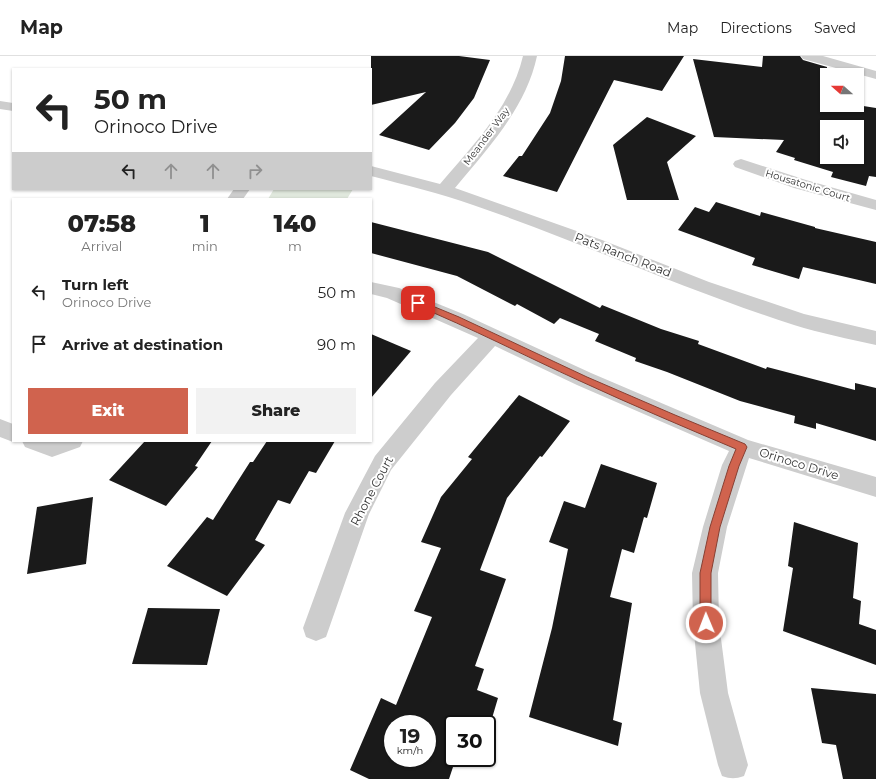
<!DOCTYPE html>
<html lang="en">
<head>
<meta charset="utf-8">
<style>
  body { margin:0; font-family:Montserrat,sans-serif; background:#f2f2f2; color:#222; height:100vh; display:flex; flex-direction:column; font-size:15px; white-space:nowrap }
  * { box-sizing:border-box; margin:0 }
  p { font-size:13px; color:#767676 }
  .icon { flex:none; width:22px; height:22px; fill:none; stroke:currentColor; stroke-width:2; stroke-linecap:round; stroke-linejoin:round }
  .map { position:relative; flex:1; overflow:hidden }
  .panel { position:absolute; left:12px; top:142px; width:360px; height:244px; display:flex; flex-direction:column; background:#fff; border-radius:0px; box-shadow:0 1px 3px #0004 }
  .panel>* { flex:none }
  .guide { position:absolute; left:12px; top:12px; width:360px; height:122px; border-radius:0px; box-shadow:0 1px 3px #0004; background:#fff; color:#222; overflow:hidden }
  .needle { width:26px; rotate:291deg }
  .tools { position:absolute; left:820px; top:12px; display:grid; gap:8px }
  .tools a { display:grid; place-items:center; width:44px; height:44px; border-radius:0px; background:#fff; box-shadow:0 1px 3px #0004; font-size:20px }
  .speed { position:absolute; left:384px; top:659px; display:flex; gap:8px; font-size:20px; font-weight:700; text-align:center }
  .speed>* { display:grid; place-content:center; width:52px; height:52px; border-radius:50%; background:#fff; box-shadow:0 1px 3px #0004; line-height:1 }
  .speed small { font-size:10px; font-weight:400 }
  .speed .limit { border:2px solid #111; border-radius:6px; background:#fff; color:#111 }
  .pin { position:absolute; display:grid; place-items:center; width:34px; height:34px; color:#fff; margin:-17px; border-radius:8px; box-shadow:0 2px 6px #0006 }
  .me { position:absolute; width:44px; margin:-22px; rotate:359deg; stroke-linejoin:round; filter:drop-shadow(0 0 3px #0008) }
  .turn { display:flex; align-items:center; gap:14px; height:84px; padding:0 16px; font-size:18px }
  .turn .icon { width:52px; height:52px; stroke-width:2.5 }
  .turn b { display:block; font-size:28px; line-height:34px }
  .lanes { display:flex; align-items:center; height:38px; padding:0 16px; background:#0003; justify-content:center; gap:20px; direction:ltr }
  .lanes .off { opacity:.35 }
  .eta { display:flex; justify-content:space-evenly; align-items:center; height:68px; text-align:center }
  .eta b { font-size:24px; font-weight:800; line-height:28px }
  .button { display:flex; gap:8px; margin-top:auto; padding:8px 16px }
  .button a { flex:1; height:46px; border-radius:0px; background:#d0634e; color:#fff; font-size:16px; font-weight:800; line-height:46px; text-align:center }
  .button a+a { background:#f2f2f2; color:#222 }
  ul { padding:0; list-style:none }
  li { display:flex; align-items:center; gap:12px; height:52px; padding:0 16px }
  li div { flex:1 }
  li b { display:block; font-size:15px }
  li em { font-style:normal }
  header { display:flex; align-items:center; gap:24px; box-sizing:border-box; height:56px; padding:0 20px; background:#fff; border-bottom:1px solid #e0e0e0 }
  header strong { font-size:19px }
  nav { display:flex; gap:22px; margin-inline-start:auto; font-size:14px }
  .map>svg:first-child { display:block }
</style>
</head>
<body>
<header>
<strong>Map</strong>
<nav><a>Map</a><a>Directions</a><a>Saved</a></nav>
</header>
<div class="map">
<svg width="876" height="723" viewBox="0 0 876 723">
  <rect width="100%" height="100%" fill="#fff"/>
  <path fill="#e0e8dd" d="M274 133H353L347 143H268Z"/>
  <g fill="#1a1a1a" fill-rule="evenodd">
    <path d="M371 0H459L490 4 474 42 455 67 429 94 379 79 426 36 371 49Z"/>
    <path d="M565 0H684L662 35 614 24 557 136 503 120 519 100H522L550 57 561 25Z"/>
    <path d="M763 0H800L803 4 827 11V49H857L876 52V121L869 120 866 130 831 121 833 116 794 104 795 102 776 96 784 84 714 81 693 3 762 11ZM827 71H857V101H827Z"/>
    <path d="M647 61 696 80 667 106 679 144H627L613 89Z"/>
    <path d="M716 146 760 160 761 156 815 171V172L876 186V228L803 211 799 223 752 209 755 202 678 174 695 151 709 156Z"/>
    <path d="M371 166 488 196 600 252 602 249 661 273 699 285 698 288 766 313 767 311 855 334V327L876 332V385L816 367V373L794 367 795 360 740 345 667 316 635 305 636 302 595 285 599 278 560 262 554 268 517 248 515 250 457 220 371 197Z"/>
    <path d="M371 278 411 295 371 342Z"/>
    <path d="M519 339 570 365 542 401 540 400 507 442 480 514 506 523 475 610 484 613 477 634 498 642 490 669 467 661 465 664 453 659V711L449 723H369L350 714 381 642 396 649 432 561 414 555 441 492 421 486 441 441 472 403 468 401ZM393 668H427V702H393Z"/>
    <path d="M145 385H212L195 410 198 411 166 450 109 424Z"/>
    <path d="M267 385H335L316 417 309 415 290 448 278 444 255 484 265 489 227 540 167 510 207 461 213 464 250 406H253Z"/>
    <path d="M601 408 657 427 647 462 644 461 634 497 622 493 610 541 632 547 613 664 622 667 618 690 529 661 552 572 568 493 549 486 564 445 585 452Z"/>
    <path d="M93 441 86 508 27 518 37 451Z"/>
    <path d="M794 466 858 487 853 542 861 545 859 568 876 574V609L783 575 793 512 788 510Z"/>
    <path d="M148 552 220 553 207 609 132 608Z"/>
    <path d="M811 632 876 638V723H843L836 689 822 687Z"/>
  </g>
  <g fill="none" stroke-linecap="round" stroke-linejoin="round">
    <g fill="#cdcdcd" fill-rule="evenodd">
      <path d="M523 0H537C526 52 488 92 455 132L602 184 709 226 804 258 876 275V289C849 283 820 277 794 269 685 234 581 186 473 149 440 137 405 129 371 120V110L440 128C473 89 511 51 523 0Z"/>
      <path d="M801 0H823L876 15V23L803 3Z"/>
      <path d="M0 45 13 47V55L0 53Z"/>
      <path d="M741 103 806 124 876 144V154L794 132 735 111 733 108 735 105Z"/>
      <path d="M234 133H250L243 143H227Z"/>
      <path d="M371 226 399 232 463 258 591 317 748 384 876 421V441L749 402 727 471 718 517 719 567 728 637 748 709 744 720C735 723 731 723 722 720L718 709 700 637 693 567 692 517 703 471 722 409 729 395 577 329 495 290 451 339 391 414 369 458 326 581 316 585 306 581 303 572 345 457 375 400 435 327 478 282 387 242 371 238Z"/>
      <path d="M0 363 13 368V385H16L13 386 0 381Z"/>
      <path d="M22 385H83L80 391 52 401 25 391Z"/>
    </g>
  </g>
  <path fill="#d0634e" stroke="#874033" d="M418 244 459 261 587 321 675 359 745 388 747 391 739 410 720 471 711 517V567L710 570 706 572 702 570 700 567V517L710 471 729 410 736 393C684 371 632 349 580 325 525 300 471 272 415 249L414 247Z"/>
  <g text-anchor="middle" stroke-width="4" stroke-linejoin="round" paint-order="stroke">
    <g font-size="10" fill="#333" stroke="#fff">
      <text transform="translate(486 80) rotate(-53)" y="4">Meander Way</text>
      <text transform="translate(808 129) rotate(17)" y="4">Housatonic Court</text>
    </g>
    <g font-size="12" fill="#333" stroke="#fff">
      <text transform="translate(623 199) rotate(21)" y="4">Pats Ranch Road</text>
      <text transform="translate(799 408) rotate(17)" y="4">Orinoco Drive</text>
      <text transform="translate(372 435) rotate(-62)" y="4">Rhone Court</text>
    </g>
  </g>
</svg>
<div class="tools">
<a><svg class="needle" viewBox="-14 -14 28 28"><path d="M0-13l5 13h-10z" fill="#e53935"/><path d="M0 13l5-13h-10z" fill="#767676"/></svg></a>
<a><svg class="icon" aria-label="sound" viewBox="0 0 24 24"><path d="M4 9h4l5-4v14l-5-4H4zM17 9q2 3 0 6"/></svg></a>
</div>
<div class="speed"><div>19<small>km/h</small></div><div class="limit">30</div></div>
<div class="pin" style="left:418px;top:247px;background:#d93025"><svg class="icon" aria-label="arrive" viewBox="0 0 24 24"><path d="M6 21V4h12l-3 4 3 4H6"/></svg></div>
<svg class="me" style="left:706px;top:567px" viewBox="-20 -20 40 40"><circle r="17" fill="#d0634e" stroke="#fff" stroke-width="3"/><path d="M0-11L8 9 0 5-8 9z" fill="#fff"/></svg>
<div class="guide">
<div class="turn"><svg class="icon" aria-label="left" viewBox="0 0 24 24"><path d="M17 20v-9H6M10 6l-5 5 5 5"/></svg><div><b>50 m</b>Orinoco Drive</div></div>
<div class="lanes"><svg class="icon" aria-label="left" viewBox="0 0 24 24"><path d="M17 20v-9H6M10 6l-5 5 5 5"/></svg><svg class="icon off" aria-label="ahead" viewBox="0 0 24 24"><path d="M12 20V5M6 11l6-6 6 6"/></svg><svg class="icon off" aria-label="ahead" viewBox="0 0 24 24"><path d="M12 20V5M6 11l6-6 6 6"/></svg><svg class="icon off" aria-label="right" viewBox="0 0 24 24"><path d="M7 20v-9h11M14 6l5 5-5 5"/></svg></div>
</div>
<section class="panel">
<div class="eta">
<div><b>07:58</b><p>Arrival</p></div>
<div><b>1</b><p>min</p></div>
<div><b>140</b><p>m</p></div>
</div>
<ul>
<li><svg class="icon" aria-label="left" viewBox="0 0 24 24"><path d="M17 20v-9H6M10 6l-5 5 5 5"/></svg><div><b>Turn left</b><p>Orinoco Drive</p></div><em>50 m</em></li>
<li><svg class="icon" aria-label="arrive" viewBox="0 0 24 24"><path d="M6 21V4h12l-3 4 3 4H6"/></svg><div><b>Arrive at destination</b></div><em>90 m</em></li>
</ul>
<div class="button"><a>Exit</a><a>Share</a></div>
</section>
</div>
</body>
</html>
